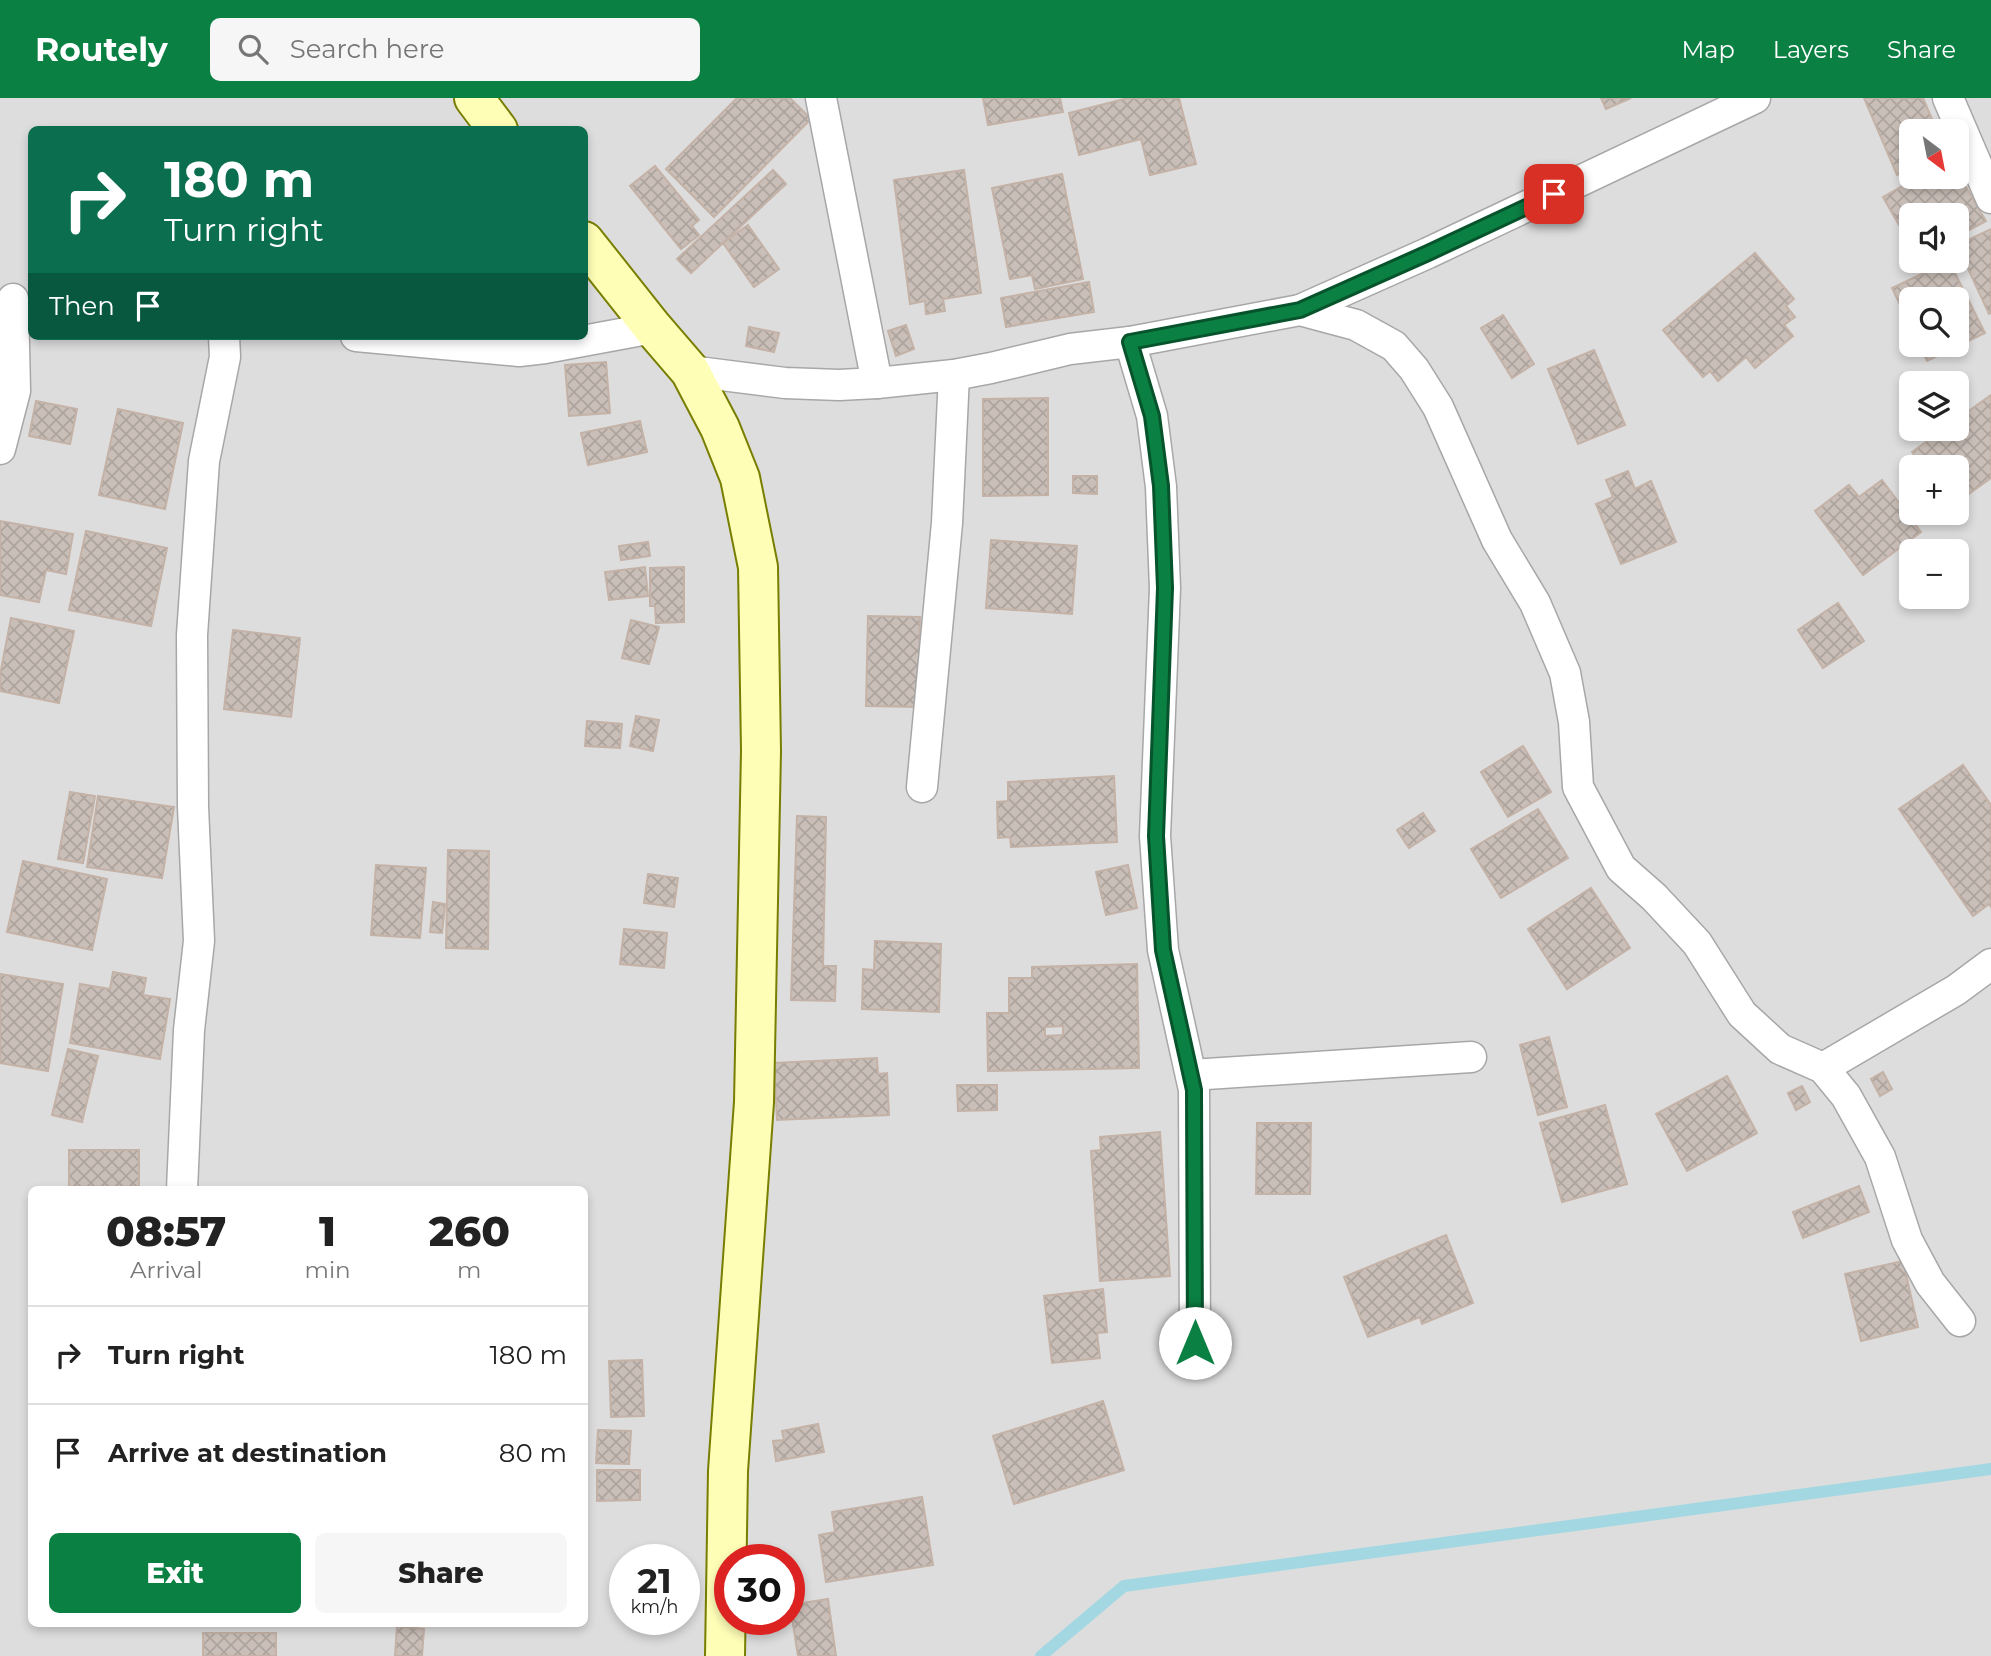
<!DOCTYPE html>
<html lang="en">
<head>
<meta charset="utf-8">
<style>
  body { margin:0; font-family:Montserrat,sans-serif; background:#f6f6f6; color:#222; height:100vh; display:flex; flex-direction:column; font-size:26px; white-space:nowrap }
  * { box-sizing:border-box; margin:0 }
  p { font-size:23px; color:#767676 }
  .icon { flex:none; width:38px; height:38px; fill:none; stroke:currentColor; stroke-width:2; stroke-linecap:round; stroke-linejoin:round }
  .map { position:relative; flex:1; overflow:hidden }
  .side { position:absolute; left:28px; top:1088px; width:560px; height:441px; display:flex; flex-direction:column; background:#fff; border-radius:10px; box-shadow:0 4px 10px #0003 }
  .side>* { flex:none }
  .banner { position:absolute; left:28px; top:28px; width:560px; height:214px; border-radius:10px; box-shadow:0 4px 10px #0003; background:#0b6e4f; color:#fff; overflow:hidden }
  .needle { width:46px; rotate:148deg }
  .fabs { position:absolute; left:1899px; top:21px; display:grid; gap:14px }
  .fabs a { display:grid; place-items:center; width:70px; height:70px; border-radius:10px; background:#fff; box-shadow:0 4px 10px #0003; font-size:35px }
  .speed { position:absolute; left:609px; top:1446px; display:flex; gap:14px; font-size:35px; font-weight:700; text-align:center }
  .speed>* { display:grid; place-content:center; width:91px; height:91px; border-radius:50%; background:#fff; box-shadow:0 4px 10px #0003; line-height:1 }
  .speed small { font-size:18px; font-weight:400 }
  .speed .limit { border:10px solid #d22; background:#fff; color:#111 }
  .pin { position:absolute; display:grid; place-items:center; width:60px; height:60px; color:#fff; margin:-30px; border-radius:14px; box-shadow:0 4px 10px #0006 }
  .me { position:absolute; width:77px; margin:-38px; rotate:0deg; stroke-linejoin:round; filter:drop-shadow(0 0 5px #0008) }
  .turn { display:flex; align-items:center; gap:24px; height:147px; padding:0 21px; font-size:32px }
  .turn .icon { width:91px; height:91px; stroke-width:2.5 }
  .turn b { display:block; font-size:49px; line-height:60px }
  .then { display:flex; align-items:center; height:66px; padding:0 21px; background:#0003; gap:14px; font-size:26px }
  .eta { display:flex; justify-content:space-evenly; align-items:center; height:119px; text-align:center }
  .eta b { font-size:42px; font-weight:800; line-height:49px }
  .primary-button { display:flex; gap:14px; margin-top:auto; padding:14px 21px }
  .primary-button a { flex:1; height:80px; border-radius:10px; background:#0b8043; color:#fff; font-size:28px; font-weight:800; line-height:80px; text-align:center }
  .primary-button a+a { background:#f6f6f6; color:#222 }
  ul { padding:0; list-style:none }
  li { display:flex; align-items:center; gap:21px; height:98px; padding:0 21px; border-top:2px solid #e0e0e0 }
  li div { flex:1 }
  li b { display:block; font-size:26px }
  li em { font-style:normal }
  header { display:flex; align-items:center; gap:42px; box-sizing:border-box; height:98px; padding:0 35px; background:#0b8043; color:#fff }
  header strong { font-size:33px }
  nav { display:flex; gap:38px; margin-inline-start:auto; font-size:24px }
  .search { width:490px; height:63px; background:#f6f6f6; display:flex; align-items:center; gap:18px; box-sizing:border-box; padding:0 24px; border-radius:10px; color:#767676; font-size:26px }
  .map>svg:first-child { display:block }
</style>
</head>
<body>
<header>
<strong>Routely</strong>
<div class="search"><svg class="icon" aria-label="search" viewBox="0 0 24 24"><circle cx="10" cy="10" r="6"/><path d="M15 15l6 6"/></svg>Search here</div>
<nav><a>Map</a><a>Layers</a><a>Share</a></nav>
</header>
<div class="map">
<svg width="1991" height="1558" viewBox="0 0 1991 1558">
  <defs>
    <pattern id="building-cross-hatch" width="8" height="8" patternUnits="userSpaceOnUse" patternTransform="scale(1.75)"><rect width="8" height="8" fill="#cabfb8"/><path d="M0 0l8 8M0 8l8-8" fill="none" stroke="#ada49e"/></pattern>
  </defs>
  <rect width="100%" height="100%" fill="#f1ede6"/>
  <path fill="#dedddd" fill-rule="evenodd" d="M0 0H1991V1558H0ZM32 32H584V238H32ZM1911 33H1956V79H1911ZM1911 117H1956V163H1911ZM1911 201H1956V247H1911ZM1911 285H1956V331H1911ZM1911 369H1956V415H1911ZM1911 453H1956V499H1911ZM32 1092H584V1526H32ZM625 1461H684V1521H625ZM730 1461H789V1521H730Z"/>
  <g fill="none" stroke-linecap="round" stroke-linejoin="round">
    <path stroke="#a3d8e2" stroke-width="12" d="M1041 1558 1124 1488 1991 1371"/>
  </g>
  <g fill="url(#building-cross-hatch)" stroke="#c4b2a7" stroke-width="2" fill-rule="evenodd">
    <path d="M737 0H790L811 21 714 119 666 71Z"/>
    <path d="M983 0H1060L1063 14 988 27Z"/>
    <path d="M1128 0H1179L1196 66 1150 77 1141 41 1079 57 1069 15Z"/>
    <path d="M1601 0H1631L1606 11Z"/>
    <path d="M1864 0H1923L1937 33H1911V71L1897 77Z"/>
    <path d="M655 68 699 122 692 128 699 137 681 151 630 88Z"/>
    <path d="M773 72 786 86 691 175 677 161Z"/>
    <path d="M964 72 981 195 943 201 945 213 926 216 925 203 910 206 894 82Z"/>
    <path d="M1956 72 1986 123 1956 139V117H1911V148L1883 99 1918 79H1956Z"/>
    <path d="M1062 76 1083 181 1035 191 1032 177 1010 181 992 90Z"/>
    <path d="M748 127 779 171 754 189 723 145Z"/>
    <path d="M1991 131V215L1989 216 1957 147Z"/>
    <path d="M1755 155 1794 201 1786 208 1795 219 1784 227 1793 238 1755 270 1746 259 1718 283 1710 273 1703 279 1663 232Z"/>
    <path d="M1949 163 1985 235 1927 263 1919 247H1956V201H1911V230L1892 190Z"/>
    <path d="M1089 184 1094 214 1006 229 1001 200Z"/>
    <path d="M1503 217 1534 266 1512 280 1481 230Z"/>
    <path d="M906 227 914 251 896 258 888 233Z"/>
    <path d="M749 229 779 235 774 254 746 248Z"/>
    <path d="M1594 252 1625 327 1578 346 1548 271Z"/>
    <path d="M606 264 610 315 569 318 565 267Z"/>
    <path d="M1991 297V380L1956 405V369H1923L1912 354 1944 331H1956V322Z"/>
    <path d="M1048 300V397L983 398V301Z"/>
    <path d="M36 303 77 311 70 346 29 338Z"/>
    <path d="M118 311 183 325 165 411 99 397Z"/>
    <path d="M640 323 647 354 588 367 581 335Z"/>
    <path d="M1628 373 1635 391 1651 383 1676 444 1621 466 1596 406 1613 399 1606 382Z"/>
    <path d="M1073 378H1097V396L1073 395Z"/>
    <path d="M1882 382 1921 434 1863 477 1815 413 1849 387 1859 399Z"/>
    <path d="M0 423 73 436 66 476 46 472 39 504 0 497Z"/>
    <path d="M86 433 167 450 151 528 69 512Z"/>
    <path d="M991 442 1077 448 1072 516 986 510Z"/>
    <path d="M648 444 650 458 621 462 619 448Z"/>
    <path d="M645 469 648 498 609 502 605 474Z"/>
    <path d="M684 469V524L656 525 655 508H650V470Z"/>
    <path d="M1838 505 1864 543 1823 570 1798 532Z"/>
    <path d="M868 518 920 519 918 609 866 608Z"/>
    <path d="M11 520 74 533 59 605 0 593V577Z"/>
    <path d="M631 522 659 529 649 566 622 560Z"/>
    <path d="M233 532 300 540 291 619 224 611Z"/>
    <path d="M636 618 659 622 653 653 630 648Z"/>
    <path d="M587 623 622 626 620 650 585 648Z"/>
    <path d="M1523 648 1551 694 1508 719 1481 674Z"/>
    <path d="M1963 667 1991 707V809L1989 806 1973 818 1899 711Z"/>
    <path d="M1114 678 1117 744 1011 749 1010 739 998 740 997 704 1008 703V684Z"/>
    <path d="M70 694 95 698 83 765 58 761Z"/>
    <path d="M98 698 174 709 162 780 87 769Z"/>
    <path d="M1538 711 1568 760 1501 800 1471 751Z"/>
    <path d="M1423 715 1435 733 1409 750 1397 732Z"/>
    <path d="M797 718 826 719 823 868H836L835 903 791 902Z"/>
    <path d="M448 752 489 753 488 851 446 850Z"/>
    <path d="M23 763 107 781 92 852 7 834Z"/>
    <path d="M376 767 426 770 420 840 371 837Z"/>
    <path d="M1128 767 1137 810 1106 817 1096 774Z"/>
    <path d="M648 776 678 780 674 809 644 805Z"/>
    <path d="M1591 790 1630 850 1567 891 1528 831Z"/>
    <path d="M433 804 445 806 442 835 430 834Z"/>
    <path d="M624 831 667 835 664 870 620 866Z"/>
    <path d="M875 843 941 846 939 914 862 911 863 871 874 872Z"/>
    <path d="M1137 866 1139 970 988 973 987 915H1009V880H1032V869ZM1063 928V937L1045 938V929Z"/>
    <path d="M113 874 146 880 143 897 170 901 160 961 70 945 80 886 110 891Z"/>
    <path d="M0 876 63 886 48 973 0 965Z"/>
    <path d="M1549 939 1567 1009 1538 1017 1520 947Z"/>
    <path d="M68 951 98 958 82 1024 52 1017Z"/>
    <path d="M877 960 878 976 887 975 889 1017 777 1022 774 965Z"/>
    <path d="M1883 974 1892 991 1880 998 1871 981Z"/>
    <path d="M1727 978 1757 1035 1687 1073 1656 1016Z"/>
    <path d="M957 987H997V1012L958 1013Z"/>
    <path d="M1802 988 1810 1004 1796 1012 1788 995Z"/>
    <path d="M1605 1007 1627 1086 1562 1104 1540 1025Z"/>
    <path d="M1257 1025H1311L1310 1096H1256Z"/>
    <path d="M1160 1034 1170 1178 1100 1183 1091 1053 1101 1052 1100 1039Z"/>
    <rect x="69" y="1052" width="70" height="40"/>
    <path d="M1859 1088 1869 1114 1803 1140 1793 1114Z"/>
    <path d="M1446 1137 1473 1205 1422 1226 1420 1219 1368 1239 1344 1179Z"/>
    <path d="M1903 1163 1918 1229 1861 1243 1845 1176Z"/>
    <path d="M1103 1191 1107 1234 1097 1235 1100 1260 1052 1265 1044 1198Z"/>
    <path d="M642 1262 644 1318 611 1319 609 1263Z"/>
    <path d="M1103 1303 1124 1372 1014 1406 993 1338Z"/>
    <path d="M818 1326 824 1354 776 1363 773 1343 784 1342 782 1333Z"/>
    <path d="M598 1332 631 1333 629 1366 596 1365Z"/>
    <path d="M597 1372H640V1402L597 1403Z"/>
    <path d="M922 1399 933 1467 826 1484 819 1437 835 1434 832 1414Z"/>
    <path d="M828 1501 836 1558H798L790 1507Z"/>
    <path d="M397 1528 424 1531 422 1558H395Z"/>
    <rect x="203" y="1535" width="73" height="23"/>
  </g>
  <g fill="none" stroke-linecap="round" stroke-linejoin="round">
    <defs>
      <g id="minor">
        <path d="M821 0 877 285"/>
        <path d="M1948 0 1991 100"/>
        <path d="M1300 212 1428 155 1755 0"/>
        <path d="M356 238 519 253 545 250 653 230"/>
        <path d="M1130 244 1152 318 1161 389 1165 490 1155 738 1163 852 1194 992 1195 1245"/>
        <path d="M690 273 785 285 839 287 877 285 954 277 991 270 1070 251 1130 244 1300 212 1356 227 1394 248 1414 271 1438 309 1497 442 1535 505 1565 575 1574 624 1578 689 1621 770 1654 799 1697 845 1742 916 1780 951 1823 970 1846 998 1880 1059 1907 1142 1930 1185 1960 1223"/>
        <path d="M0 351 15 293 13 201"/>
        <path d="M922 689 947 425 954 277"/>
        <path d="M1823 970 1956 892 1991 866"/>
        <path d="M1191 977 1471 959"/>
        <path d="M182 1092 189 932 199 843 193 709 192 537 204 363 225 259 224 238"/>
      </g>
      <g id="secondary">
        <path d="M474 0 498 32"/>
        <path d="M584 143 653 230 690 273 720 330 740 380 758 469 761 653 754 1004 728 1373 725 1558"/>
      </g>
    </defs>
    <use href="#minor" stroke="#a7a7a7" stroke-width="33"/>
    <use href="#secondary" stroke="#787e00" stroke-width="42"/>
    <use href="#minor" stroke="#fff" stroke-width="30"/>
    <use href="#secondary" stroke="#fefeb7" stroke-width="38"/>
  </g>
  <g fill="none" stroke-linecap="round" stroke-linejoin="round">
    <defs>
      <path id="route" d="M1195 1245 1194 992 1163 852 1156 738 1165 490 1161 388 1152 318 1130 244 1300 212 1428 155 1554 96"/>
    </defs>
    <use href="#route" stroke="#07532c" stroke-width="18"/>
    <use href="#route" stroke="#0b8043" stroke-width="12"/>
  </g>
</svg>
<div class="fabs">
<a><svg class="needle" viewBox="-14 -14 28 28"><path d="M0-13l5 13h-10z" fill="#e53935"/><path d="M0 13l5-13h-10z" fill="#767676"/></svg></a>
<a><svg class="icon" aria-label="sound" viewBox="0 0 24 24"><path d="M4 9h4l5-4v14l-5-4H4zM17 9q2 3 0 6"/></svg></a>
<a><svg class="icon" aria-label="search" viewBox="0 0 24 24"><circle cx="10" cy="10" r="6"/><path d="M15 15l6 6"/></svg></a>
<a><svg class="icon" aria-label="layers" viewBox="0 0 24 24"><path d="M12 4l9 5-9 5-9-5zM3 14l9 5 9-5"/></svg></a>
<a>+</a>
<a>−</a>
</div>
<div class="speed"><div>21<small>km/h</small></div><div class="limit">30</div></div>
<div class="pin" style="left:1554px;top:96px;background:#d93025"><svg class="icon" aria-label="arrive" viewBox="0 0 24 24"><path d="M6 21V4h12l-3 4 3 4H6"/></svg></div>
<svg class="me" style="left:1195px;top:1245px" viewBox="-20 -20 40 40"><circle r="19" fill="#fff"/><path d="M0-13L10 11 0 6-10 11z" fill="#0b8043"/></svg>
<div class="banner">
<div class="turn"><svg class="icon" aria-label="right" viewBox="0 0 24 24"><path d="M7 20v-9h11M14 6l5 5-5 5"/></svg><div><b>180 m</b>Turn right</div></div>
<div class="then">Then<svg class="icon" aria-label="arrive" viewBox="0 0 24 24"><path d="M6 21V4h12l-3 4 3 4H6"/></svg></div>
</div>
<section class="side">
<div class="eta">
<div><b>08:57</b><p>Arrival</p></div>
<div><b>1</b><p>min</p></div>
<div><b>260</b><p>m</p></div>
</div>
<ul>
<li><svg class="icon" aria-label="right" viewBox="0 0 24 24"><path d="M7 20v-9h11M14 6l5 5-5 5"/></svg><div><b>Turn right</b></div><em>180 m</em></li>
<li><svg class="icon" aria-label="arrive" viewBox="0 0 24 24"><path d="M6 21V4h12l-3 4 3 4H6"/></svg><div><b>Arrive at destination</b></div><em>80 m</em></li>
</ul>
<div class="primary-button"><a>Exit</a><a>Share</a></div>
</section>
</div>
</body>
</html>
